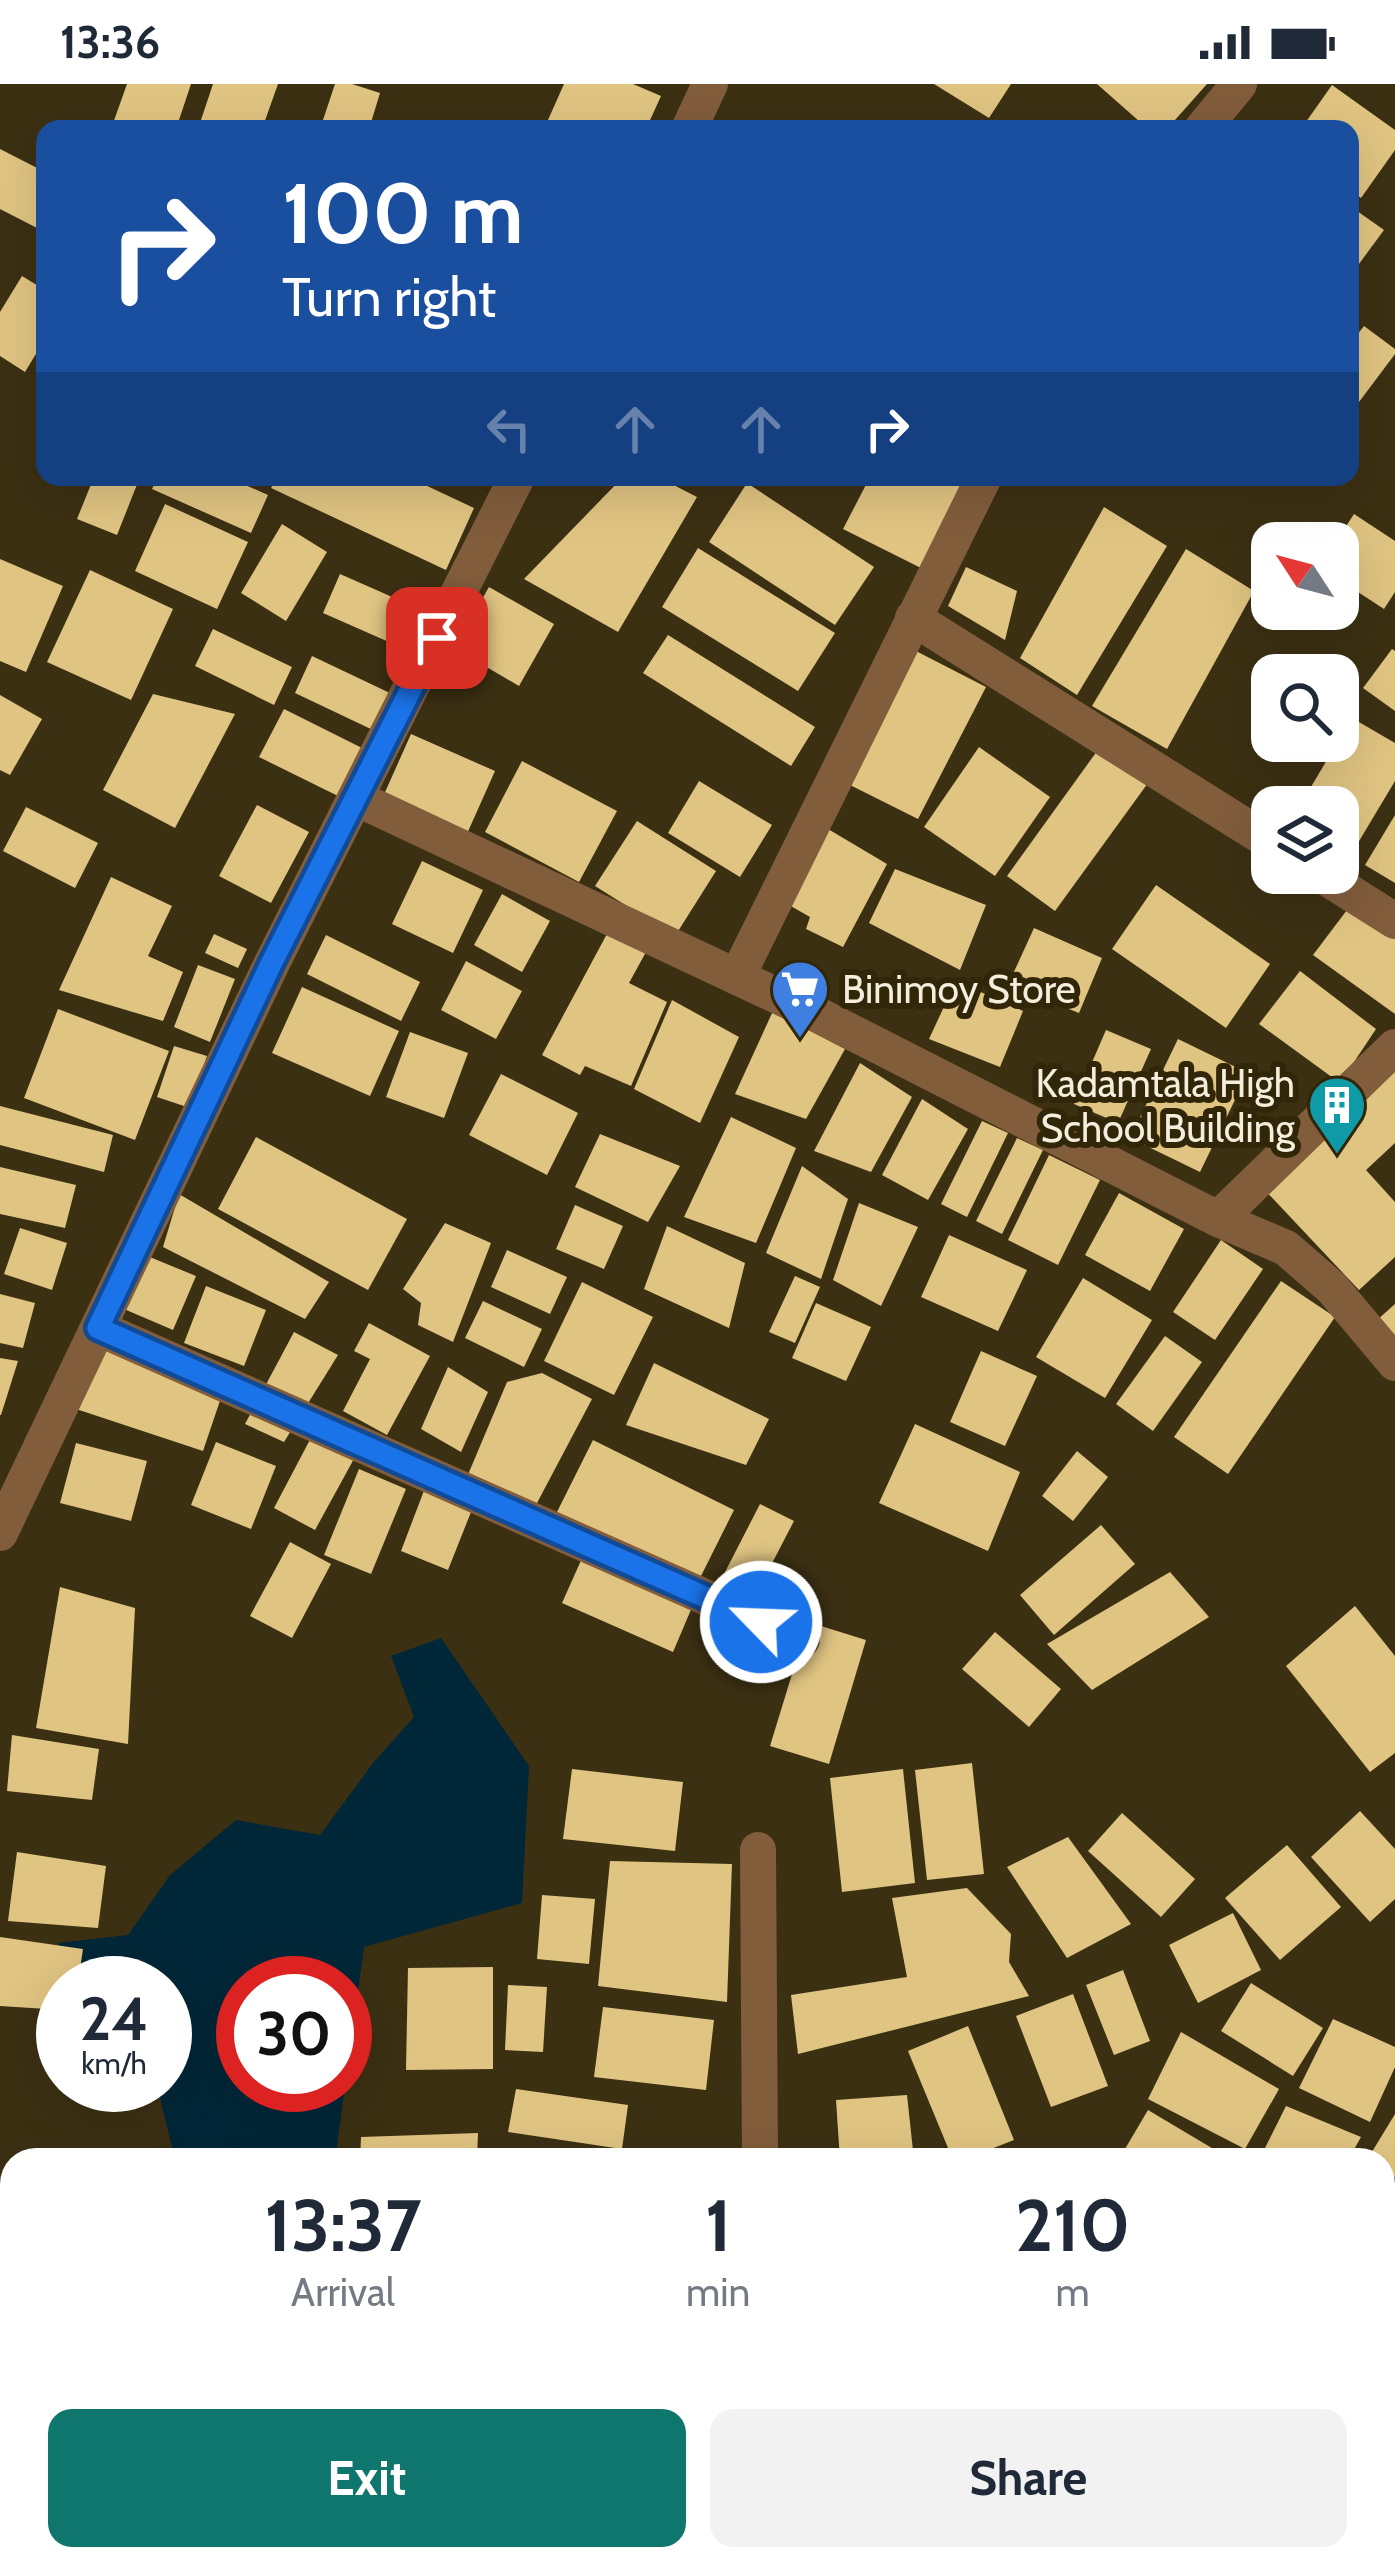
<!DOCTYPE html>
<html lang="en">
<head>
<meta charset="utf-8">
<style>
  body { margin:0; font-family:Cabin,sans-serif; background:#f2f2f3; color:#1f2937; height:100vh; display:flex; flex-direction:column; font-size:45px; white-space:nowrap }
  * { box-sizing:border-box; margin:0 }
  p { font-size:39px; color:#747a83 }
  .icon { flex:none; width:66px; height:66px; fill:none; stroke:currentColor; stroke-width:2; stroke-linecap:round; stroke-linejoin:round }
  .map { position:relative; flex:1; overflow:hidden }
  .sheet { position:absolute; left:0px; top:2064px; width:1395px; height:423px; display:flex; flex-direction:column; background:#fff; border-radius:36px 36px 0 0; box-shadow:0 12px 48px #0002 }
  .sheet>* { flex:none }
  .top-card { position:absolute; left:36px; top:36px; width:1323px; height:366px; border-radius:24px; box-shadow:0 12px 48px #0002; background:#1a4fa0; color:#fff; overflow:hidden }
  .needle { width:78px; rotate:306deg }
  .fabs { position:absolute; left:1251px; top:438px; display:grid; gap:24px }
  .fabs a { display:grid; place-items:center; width:108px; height:108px; border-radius:24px; background:#fff; box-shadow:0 12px 48px #0002; font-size:60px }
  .speed { position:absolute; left:36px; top:1872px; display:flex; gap:24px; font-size:60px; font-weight:700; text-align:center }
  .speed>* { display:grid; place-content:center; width:156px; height:156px; border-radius:50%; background:#fff; box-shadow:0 12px 48px #0002; line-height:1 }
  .speed small { font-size:30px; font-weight:400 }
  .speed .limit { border:18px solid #d22; background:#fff; color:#111 }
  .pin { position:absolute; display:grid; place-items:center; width:102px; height:102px; color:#fff; margin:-51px; border-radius:24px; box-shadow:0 6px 18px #0006 }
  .me { position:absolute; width:132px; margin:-66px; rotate:294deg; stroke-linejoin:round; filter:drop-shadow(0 0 9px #0008) }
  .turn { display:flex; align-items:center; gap:42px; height:252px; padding:0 48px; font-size:54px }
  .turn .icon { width:156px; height:156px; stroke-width:2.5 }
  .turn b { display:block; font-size:84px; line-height:102px }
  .lanes { display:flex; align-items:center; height:114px; padding:0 48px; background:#0003; justify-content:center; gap:60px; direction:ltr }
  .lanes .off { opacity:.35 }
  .eta { display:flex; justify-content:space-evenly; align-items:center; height:204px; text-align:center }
  .eta b { font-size:72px; font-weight:700; line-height:84px }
  .action { display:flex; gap:24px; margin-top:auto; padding:24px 48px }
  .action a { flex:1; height:138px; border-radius:24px; background:#0f766e; color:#fff; font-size:48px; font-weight:700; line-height:138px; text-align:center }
  .action a+a { background:#f2f2f3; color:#1f2937 }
  .status { display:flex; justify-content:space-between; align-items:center; height:84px; padding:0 60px; background:#fff; direction:ltr }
  .status svg { height:33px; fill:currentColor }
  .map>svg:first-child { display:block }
</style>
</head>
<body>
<div class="status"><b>13:36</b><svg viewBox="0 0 49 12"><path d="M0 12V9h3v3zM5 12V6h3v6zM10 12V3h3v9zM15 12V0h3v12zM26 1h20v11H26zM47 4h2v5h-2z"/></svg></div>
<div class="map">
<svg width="1395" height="2486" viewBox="0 0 1395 2486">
  <rect width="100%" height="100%" fill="#3c3013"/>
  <path fill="#002738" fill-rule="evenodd" d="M441 1554 529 1682 522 1819 364 1863 335 2076H175L157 2001H165V1899L68 1898 58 1859 128 1851 170 1791 236 1736 320 1751 373 1679 414 1633 391 1572ZM243 1899H345V2001H243Z"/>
  <g fill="#e0c482">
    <path d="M127 0H191L176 45H111Z"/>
    <path d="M213 0H278L262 45H198Z"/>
    <path d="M335 0H352L380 9 369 45H320Z"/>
    <path d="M564 0H633L661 12 646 45H544Z"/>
    <path d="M934 0H1011L989 34Z"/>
    <path d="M1097 0H1207L1167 45H1148Z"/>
    <path d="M1332 1 1395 46V66L1361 114 1350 106V45H1301Z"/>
    <path d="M0 65 45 88V132L39 145 0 125Z"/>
    <path d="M1350 122 1384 146 1356 184 1350 180Z"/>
    <path d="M22 192 45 206V255L25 288 0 272V228Z"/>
    <path d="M1364 242 1395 265V270L1350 330V260Z"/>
    <path d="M94 393H140L117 451 77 435Z"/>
    <path d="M158 393H227L268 411 251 449 152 405Z"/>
    <path d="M277 393H408L474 424 446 486 271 404Z"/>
    <path d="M623 393H658L697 413 618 548 524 495Z"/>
    <path d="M870 393H973L925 486 843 445Z"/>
    <path d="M747 399 874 483 835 541 709 458Z"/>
    <path d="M165 420 248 458 217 525 135 487Z"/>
    <path d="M1104 423 1167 462 1077 611 1020 574Z"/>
    <path d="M1354 430 1395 457V508L1384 525 1338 495V459H1335Z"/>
    <path d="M282 440 327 468 286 537 241 509Z"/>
    <path d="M698 464 835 549 798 607 662 523Z"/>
    <path d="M1186 465 1254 507 1167 665 1092 622Z"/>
    <path d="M0 475 63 502 26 588 0 577Z"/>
    <path d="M966 483 1017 507 1005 556 948 522Z"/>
    <path d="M90 486 173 525 131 616 47 578Z"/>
    <path d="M340 490 424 527 407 566 323 529Z"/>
    <path d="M489 503 554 540 519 602 454 564Z"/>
    <path d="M213 545 292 583 274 621 195 582Z"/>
    <path d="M668 551 815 643 791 682 643 589Z"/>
    <path d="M1392 565 1395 567V627L1363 604Z"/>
    <path d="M914 566 986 603 918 735 846 699Z"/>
    <path d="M312 572 392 610 375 647 295 609Z"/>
    <path d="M153 610 235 630 175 744 103 706Z"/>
    <path d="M0 611 42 635 10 691 0 686Z"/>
    <path d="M284 625 362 664 338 712 259 673Z"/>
    <path d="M1352 634 1395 659V697L1343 784 1338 781V723H1299Z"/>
    <path d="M411 650 495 687 466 752 382 715Z"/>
    <path d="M979 663 1050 713 995 792 924 743Z"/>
    <path d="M1100 663 1148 699 1055 827 1007 792Z"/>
    <path d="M522 677 617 727 579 798 485 748Z"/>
    <path d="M699 697 772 741 740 793 668 749Z"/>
    <path d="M257 721 309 748 271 819 219 792Z"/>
    <path d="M26 723 98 759 75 804 3 767Z"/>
    <path d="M1395 731V799L1365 781Z"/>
    <path d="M637 737 716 787 675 852 595 802Z"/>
    <path d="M828 745 887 780 843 863 806 845 810 833 789 821Z"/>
    <path d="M422 777 483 806 453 869 392 840Z"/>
    <path d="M895 785 986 821 960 886 869 839Z"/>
    <path d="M111 793 172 822 148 872 183 888 163 937 59 906Z"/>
    <path d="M1156 801 1270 880 1226 944 1112 865Z"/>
    <path d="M502 810 550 837 522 888 474 861Z"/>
    <path d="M1353 818 1395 849V930L1313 871Z"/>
    <path d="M1034 844 1102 874 1079 929 1008 901Z"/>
    <path d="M608 848 646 868 629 899 667 918 631 1002 585 982 580 991 542 971Z"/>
    <path d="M214 850 247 865 238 884 205 869Z"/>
    <path d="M326 851 420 898 401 937 307 890Z"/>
    <path d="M466 877 522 907 496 955 441 926Z"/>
    <path d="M198 881 235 895 210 958 174 943Z"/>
    <path d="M1300 887 1376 945 1340 999 1259 940Z"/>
    <path d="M956 897 1023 927 1000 983 929 955Z"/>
    <path d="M302 903 399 947 370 1012 272 969Z"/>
    <path d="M672 916 739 953 700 1039 634 1005Z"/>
    <path d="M58 925 169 967 135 1056 24 1014Z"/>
    <path d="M773 927 845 965 806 1035 735 1010Z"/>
    <path d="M1106 946 1151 965 1118 1039 1074 1020Z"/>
    <path d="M410 948 468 969 444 1034 386 1013Z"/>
    <path d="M1178 955 1248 989 1200 1088 1130 1054Z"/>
    <path d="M174 962 207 972 190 1024 157 1013Z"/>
    <path d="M1395 975V1059L1366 1086 1395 1118V1173L1359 1206 1261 1102Z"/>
    <path d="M860 979 912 1013 871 1088 814 1067Z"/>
    <path d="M501 990 578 1029 547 1091 469 1051Z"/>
    <path d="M922 1015 968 1045 928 1116 882 1091Z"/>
    <path d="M0 1022 113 1051 104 1088 0 1061Z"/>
    <path d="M731 1033 796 1064 756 1159 684 1133Z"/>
    <path d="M982 1037 1008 1049 967 1133 941 1120Z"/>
    <path d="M600 1050 680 1082 648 1138 575 1103Z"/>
    <path d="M256 1053 407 1135 368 1206 218 1125Z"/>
    <path d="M1017 1054 1043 1066 1002 1150 976 1137Z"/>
    <path d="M1049 1071 1100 1096 1058 1181 1008 1156Z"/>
    <path d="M802 1082 848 1115 821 1195 766 1169Z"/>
    <path d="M0 1083 76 1101 65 1144 0 1130Z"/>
    <path d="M1119 1109 1184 1145 1150 1207 1085 1171Z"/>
    <path d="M179 1110 329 1198 305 1235 163 1163Z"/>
    <path d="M859 1119 918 1143 881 1222 833 1196Z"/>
    <path d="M575 1121 623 1142 604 1185 556 1165Z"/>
    <path d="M445 1139 491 1159 453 1258 418 1241 421 1219 403 1205Z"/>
    <path d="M667 1142 745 1179 729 1244 644 1205Z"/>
    <path d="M20 1144 67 1159 52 1206 4 1190Z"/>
    <path d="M949 1151 1027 1186 998 1247 921 1213Z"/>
    <path d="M1221 1156 1263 1185 1215 1256 1173 1228Z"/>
    <path d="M507 1166 567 1193 550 1230 491 1203Z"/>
    <path d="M140 1169 196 1192 173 1246 117 1222Z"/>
    <path d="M795 1192 820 1203 795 1259 769 1248Z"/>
    <path d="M1083 1194 1152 1236 1105 1314 1036 1273Z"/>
    <path d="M1281 1197 1335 1233 1228 1390 1174 1353Z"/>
    <path d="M582 1198 653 1233 614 1311 544 1277Z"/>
    <path d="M206 1202 266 1226 244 1282 184 1259Z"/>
    <path d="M0 1210 35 1219 23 1264 0 1259Z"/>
    <path d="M483 1217 542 1245 524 1283 465 1254Z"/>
    <path d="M816 1219 871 1243 846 1297 792 1274Z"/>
    <path d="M1395 1220V1260L1376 1237Z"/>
    <path d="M369 1239 430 1272 387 1351 343 1327 370 1275 354 1267Z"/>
    <path d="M294 1248 338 1271 284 1358 245 1340Z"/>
    <path d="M1165 1252 1202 1278 1153 1347 1116 1320Z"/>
    <path d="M85 1256 225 1302 203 1367 64 1321Z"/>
    <path d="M981 1267 1037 1292 1005 1362 950 1338Z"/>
    <path d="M0 1274 18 1277 1 1331H0Z"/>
    <path d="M654 1279 769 1335 746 1381 626 1341Z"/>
    <path d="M448 1283 488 1308 461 1368 421 1345Z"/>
    <path d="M542 1289 592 1315 528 1436 467 1393 507 1298Z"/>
    <path d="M915 1340 1020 1388 988 1467 879 1419Z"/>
    <path d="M313 1350 355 1373 315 1446 274 1424Z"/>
    <path d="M593 1356 734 1426 690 1514 549 1444Z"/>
    <path d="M216 1358 276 1382 251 1445 191 1421Z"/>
    <path d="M76 1359 147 1377 131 1437 60 1419Z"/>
    <path d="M1077 1367 1108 1393 1073 1437 1042 1412Z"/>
    <path d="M359 1385 406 1405 371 1490 324 1471Z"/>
    <path d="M425 1404 473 1423 448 1486 401 1467Z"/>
    <path d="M760 1420 794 1437 756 1510 723 1492Z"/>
    <path d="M1101 1441 1135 1480 1054 1551 1020 1511Z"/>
    <path d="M290 1458 331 1480 292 1554 250 1532Z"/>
    <path d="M583 1472 693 1521 673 1568 562 1519Z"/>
    <path d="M1170 1488 1209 1533 1092 1606 1047 1560Z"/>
    <path d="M60 1503 135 1524 128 1660 36 1644Z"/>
    <path d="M1355 1522 1395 1572V1669L1370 1688 1286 1582Z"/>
    <path d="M808 1538 866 1556 829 1680 770 1662Z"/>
    <path d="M995 1548 1061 1605 1029 1643 962 1585Z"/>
    <path d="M12 1651 99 1665 92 1716 7 1707Z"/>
    <path d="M972 1679 984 1790 927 1796 915 1686Z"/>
    <path d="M572 1685 683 1698 675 1767 563 1755Z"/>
    <path d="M903 1685 915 1799 842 1808 830 1694Z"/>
    <path d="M1360 1727 1395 1765V1815L1370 1838 1311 1773Z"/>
    <path d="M1122 1729 1195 1795 1161 1833 1088 1767Z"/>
    <path d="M1068 1753 1131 1840 1067 1874 1007 1783Z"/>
    <path d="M1287 1761 1341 1823 1280 1876 1225 1814Z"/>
    <path d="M17 1768 106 1782 98 1844 8 1837Z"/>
    <path d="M610 1777 732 1780 727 1918 598 1902Z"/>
    <path d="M967 1804 1011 1850 1009 1878 1029 1912 798 1970 791 1911 907 1893 892 1814Z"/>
    <path d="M542 1811 595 1815 589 1880 537 1875Z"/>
    <path d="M1233 1829 1261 1886 1198 1919 1169 1861Z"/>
    <path d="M0 1853 83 1865 78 1899H63V1926L0 1922Z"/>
    <path d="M493 1883V1985L406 1986 408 1884Z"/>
    <path d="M1123 1886 1150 1957 1114 1971 1086 1901Z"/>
    <path d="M1251 1899 1323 1944 1293 1992 1221 1947Z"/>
    <path d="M508 1901 547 1903 543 1968 505 1966Z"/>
    <path d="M1073 1910 1108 2002 1051 2023 1016 1932Z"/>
    <path d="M603 1923 714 1936 706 2006 594 1993Z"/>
    <path d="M1333 1935 1395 1963V1983L1370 2038 1299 2004Z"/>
    <path d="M968 1942 1014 2056 963 2076H953L908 1967Z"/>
    <path d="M1181 1948 1279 2005 1245 2065 1148 2015Z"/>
    <path d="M516 2005 628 2021 622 2065 508 2048Z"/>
    <path d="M907 2011 914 2076H840L836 2016Z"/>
    <path d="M1286 2022 1361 2053 1348 2076H1259Z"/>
    <path d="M1148 2026 1232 2076H1133L1122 2070Z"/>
    <path d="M1395 2030V2093L1383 2088V2076H1367Z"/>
    <path d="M478 2049 477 2076H360L361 2053Z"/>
    <path d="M532 2065 595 2073V2076H530Z"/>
    <path d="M1097 2065 1108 2076H1052V2074Z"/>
    <path d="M1383 2106 1395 2111V2188L1383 2182Z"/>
    <path d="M0 2193 12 2194V2293H0Z"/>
    <path d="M1383 2282 1395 2287V2344L1383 2339Z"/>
    <path d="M0 2317 12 2318V2362H0Z"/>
    <path d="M1383 2356 1395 2360V2400L1383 2395Z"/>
    <path d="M12 2434V2475H52L53 2486H0V2435Z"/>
    <rect x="74" y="2475" width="90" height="11"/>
    <path d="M184 2475H277L276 2482 184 2479Z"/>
    <path d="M291 2475H358L356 2486H305L289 2483Z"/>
    <path d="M431 2475H491L486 2486H427Z"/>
    <path d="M514 2475H592L588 2486H510Z"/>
    <path d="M764 2475H844L842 2486H762Z"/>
    <path d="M1001 2475H1082L1078 2486H1014L999 2483Z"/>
    <path d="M1106 2475H1185L1182 2486H1103Z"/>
    <path d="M1199 2475H1262L1285 2479 1284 2486H1197Z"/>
  </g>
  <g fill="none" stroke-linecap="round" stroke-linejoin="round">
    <g stroke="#825d3c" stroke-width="36">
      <path d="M689 45 710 0"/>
      <path d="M1202 45 1239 0"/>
      <path d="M913 534 1272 759"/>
      <path d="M358 715 818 931 1218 1135 1395 963"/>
      <path d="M1319 789 1395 837"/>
      <path d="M737 893 984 393"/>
      <path d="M1218 1135 1286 1164 1332 1204 1395 1279"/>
      <path d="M98 1244 802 1556"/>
      <path d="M0 1449 272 879 517 393"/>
      <path d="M758 1766 760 2076"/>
      <path d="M0 2372H12"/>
      <path d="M1383 2416 1395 2418"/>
    </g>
  </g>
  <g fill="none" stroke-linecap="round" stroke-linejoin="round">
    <defs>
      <path id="route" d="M437 554 272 878 98 1244 761 1538"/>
    </defs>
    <use href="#route" stroke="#114b97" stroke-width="30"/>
    <use href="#route" stroke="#1a73e8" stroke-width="21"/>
  </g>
  <defs>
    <symbol id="supermarket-pin" viewBox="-11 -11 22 30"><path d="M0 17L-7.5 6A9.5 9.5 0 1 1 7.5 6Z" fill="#3f7fe0" stroke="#312608"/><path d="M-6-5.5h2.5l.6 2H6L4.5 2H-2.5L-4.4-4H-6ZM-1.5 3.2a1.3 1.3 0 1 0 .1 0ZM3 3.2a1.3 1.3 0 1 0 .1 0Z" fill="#fff"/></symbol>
    <symbol id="building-pin" viewBox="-11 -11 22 30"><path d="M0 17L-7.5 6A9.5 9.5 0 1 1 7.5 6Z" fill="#0f9aa8" stroke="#312608"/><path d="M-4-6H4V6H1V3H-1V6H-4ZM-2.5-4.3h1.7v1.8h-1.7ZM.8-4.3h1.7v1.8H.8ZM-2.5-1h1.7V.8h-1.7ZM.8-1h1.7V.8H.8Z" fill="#fff"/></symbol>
  </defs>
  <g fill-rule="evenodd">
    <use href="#supermarket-pin" x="767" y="872" width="66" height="90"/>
    <use href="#building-pin" x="1304" y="988" width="66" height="90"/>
  </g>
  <g text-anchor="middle" stroke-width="12" stroke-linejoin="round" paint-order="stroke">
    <g font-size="39" fill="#f5eedd" stroke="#312608" text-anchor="start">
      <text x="842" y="919">Binimoy Store</text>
      <text x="1295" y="1013" text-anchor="end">Kadamtala High<tspan x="1295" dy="45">School Building</tspan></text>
    </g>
  </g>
</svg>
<div class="fabs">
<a><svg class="needle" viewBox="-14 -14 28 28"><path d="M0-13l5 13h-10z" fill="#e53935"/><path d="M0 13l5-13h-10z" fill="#747a83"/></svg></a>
<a><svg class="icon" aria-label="search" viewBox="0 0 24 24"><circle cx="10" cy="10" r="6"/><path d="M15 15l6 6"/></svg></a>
<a><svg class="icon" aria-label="layers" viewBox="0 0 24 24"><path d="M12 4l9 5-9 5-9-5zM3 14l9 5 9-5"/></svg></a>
</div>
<div class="speed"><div>24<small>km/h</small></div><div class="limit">30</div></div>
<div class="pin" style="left:437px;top:554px;background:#d93025"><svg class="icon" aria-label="arrive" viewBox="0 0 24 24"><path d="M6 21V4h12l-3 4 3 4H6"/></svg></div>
<svg class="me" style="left:761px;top:1538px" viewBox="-20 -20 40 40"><circle r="17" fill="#1a73e8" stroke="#fff" stroke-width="3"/><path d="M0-11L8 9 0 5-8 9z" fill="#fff"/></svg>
<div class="top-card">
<div class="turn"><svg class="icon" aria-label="right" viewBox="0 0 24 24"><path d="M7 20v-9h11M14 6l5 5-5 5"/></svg><div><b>100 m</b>Turn right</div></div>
<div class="lanes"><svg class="icon off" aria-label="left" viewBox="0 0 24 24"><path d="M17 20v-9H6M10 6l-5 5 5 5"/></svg><svg class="icon off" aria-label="ahead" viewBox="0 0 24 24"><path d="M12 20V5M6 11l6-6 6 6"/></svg><svg class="icon off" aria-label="ahead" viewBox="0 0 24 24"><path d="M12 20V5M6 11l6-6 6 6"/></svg><svg class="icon" aria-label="right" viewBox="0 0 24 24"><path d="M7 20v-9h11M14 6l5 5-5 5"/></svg></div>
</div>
<section class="sheet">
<div class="eta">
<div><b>13:37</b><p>Arrival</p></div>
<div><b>1</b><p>min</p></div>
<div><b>210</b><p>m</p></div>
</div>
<div class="action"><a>Exit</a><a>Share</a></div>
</section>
</div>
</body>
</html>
